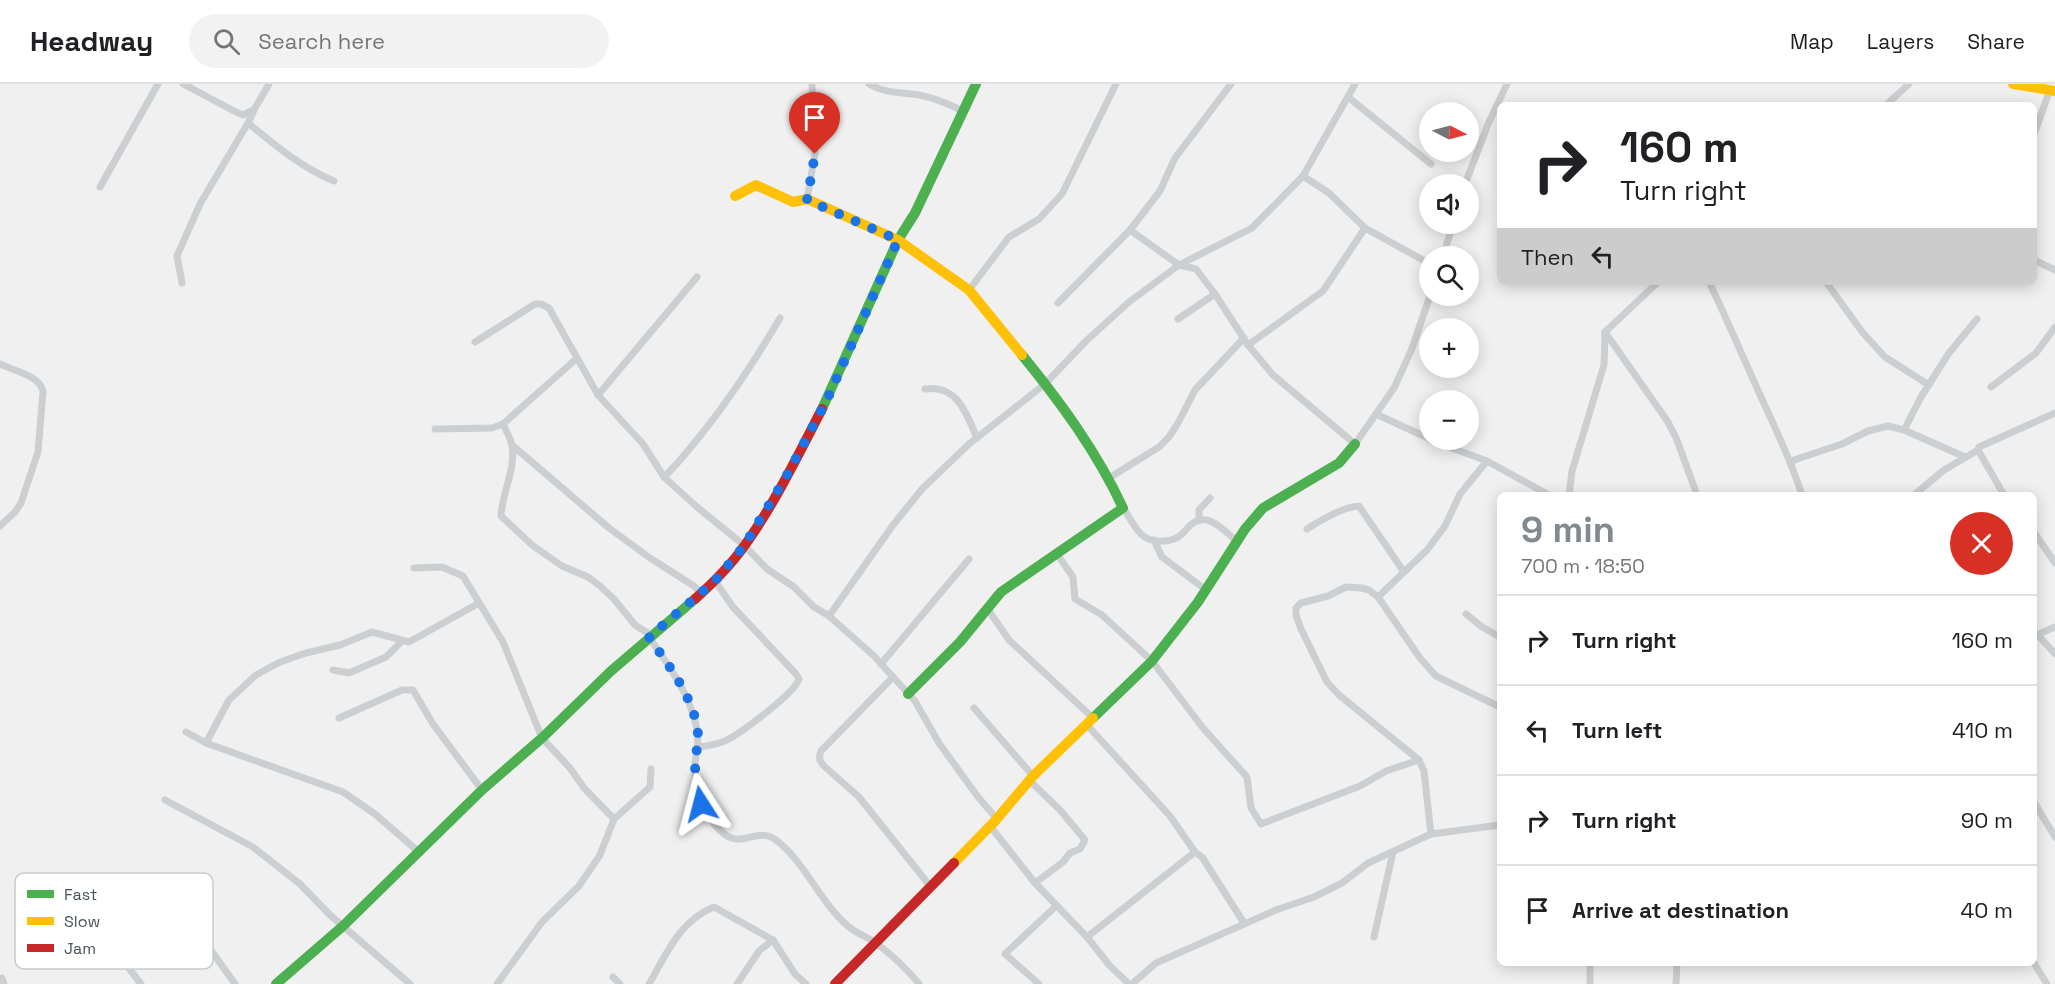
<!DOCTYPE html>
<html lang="en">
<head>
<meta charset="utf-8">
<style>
  body { margin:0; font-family:"Space Grotesk",sans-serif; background:#f2f2f2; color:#202124; height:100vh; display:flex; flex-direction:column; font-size:22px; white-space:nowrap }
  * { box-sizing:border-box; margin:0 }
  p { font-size:20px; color:#757577 }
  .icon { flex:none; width:33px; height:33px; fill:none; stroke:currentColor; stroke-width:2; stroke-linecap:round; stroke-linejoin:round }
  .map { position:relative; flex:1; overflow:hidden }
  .drawer { position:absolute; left:1497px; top:408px; width:540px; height:474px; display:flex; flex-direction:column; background:#fff; border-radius:9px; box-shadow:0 3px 15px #0003 }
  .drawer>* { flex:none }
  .guide { position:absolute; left:1497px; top:18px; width:540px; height:183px; border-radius:9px; box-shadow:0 3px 15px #0003; background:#fff; color:#202124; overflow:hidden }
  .needle { width:39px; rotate:96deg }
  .controls { position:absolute; left:1419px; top:18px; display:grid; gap:12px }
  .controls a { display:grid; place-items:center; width:60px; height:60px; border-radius:50%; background:#fff; box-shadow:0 3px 15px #0003; font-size:30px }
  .pin { position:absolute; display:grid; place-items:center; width:51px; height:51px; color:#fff; margin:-62px -26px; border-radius:50% 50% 50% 0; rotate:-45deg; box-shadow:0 0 6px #0007 }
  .pin .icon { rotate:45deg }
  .me { position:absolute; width:66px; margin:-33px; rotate:351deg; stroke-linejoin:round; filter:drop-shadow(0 0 4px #0008) }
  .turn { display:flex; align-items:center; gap:21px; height:126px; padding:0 24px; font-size:27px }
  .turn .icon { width:78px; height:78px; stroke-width:2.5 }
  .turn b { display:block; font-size:42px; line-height:51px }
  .then { display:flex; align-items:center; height:57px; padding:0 24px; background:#0003; gap:12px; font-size:22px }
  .round { display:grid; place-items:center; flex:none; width:63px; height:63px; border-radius:32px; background:#f2f2f2 }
  .headline { display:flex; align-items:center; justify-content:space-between; height:102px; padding:0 24px }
  h1 { font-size:36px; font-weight:600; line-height:45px; color:#828990 }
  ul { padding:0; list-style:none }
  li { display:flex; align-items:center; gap:18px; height:90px; padding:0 24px; border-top:2px solid #e0e0e0 }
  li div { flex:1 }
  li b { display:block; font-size:22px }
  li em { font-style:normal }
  header { display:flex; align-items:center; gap:36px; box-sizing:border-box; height:84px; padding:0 30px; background:#fff; border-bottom:2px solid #e0e0e0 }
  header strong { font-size:28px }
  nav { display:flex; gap:33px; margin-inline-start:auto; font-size:21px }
  .search { width:420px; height:54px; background:#f2f2f2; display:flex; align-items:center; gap:15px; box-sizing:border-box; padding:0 21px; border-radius:33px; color:#757577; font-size:22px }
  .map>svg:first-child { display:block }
</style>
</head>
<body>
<header>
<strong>Headway</strong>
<div class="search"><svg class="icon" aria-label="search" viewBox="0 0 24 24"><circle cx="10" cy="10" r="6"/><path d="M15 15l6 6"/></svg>Search here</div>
<nav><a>Map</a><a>Layers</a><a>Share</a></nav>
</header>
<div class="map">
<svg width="2055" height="900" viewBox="0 0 2055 900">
  <rect width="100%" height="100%" fill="#f1f0f0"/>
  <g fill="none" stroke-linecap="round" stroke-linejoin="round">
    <g stroke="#cccfd1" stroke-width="7">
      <path d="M183 0 236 28 243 31 253 26"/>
      <path d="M869 0C886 10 902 8 919 11 935 14 949 20 963 27"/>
      <path d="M1348 13 1431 80"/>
      <path d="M1886 21 1909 0"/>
      <path d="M248 39C275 61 302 84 334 97"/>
      <path d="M2034 50 2050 6"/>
      <path d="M1303 92 1329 109 1365 144 1430 180"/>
      <path d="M1465 100 1489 38 1507 0"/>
      <path d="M100 103 158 0"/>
      <path d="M807 115 815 70 812 0"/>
      <path d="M1130 146 1179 181 1196 185 1215 210 1248 261 1273 291 1355 360 1394 304 1411 267 1430 212"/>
      <path d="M1443 172 1453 140"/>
      <path d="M2034 176 2055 186"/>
      <path d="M1709 198C1726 233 1741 269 1757 304 1773 340 1790 373 1802 411"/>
      <path d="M1826 198 1863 249 1885 273 1929 301"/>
      <path d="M182 199 177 172 200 120 248 39 255 24 269 0"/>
      <path d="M969 206 1009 153 1039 135 1062 110 1116 0"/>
      <path d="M1058 219 1130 146 1160 107 1175 74 1231 0"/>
      <path d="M1178 235 1215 210"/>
      <path d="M1605 248 1668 338 1677 356 1697 411"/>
      <path d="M475 258 535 220H541L549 224 598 311 643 360 664 393 697 423 745 462 767 485 794 503 814 523 829 532 874 572 915 617 939 659 978 713 997 735"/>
      <path d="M1248 261 1323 207 1365 144"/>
      <path d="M0 280C14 287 39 291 43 307L38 368 21 419 15 428 0 442"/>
      <path d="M1991 303 2036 269 2055 243"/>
      <path d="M925 305C957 300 966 329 977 354"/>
      <path d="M598 311 697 193"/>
      <path d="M1376 330 1430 355"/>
      <path d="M503 340C506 347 511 355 512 362 516 385 502 409 501 432L532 461 562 482 588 493 600 502 614 515 635 541 651 551"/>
      <path d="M435 345 492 344 503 340 576 275"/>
      <path d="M1904 346 1921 313 1949 269 1977 235"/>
      <path d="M1430 356 1487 377 1549 411"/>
      <path d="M512 361 609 444 650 474 694 502 700 508"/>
      <path d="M1978 366 2004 411"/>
      <path d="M1792 379 1794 376 1842 360 1868 347 1888 342 1904 346 1965 373"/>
      <path d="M664 393C679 379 691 363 704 347 733 310 756 275 780 234"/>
      <path d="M1109 394 1159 363 1169 353 1178 339 1195 306 1244 254"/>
      <path d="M1569 411 1572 387 1604 281 1605 248 1658 198"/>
      <path d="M1914 411 1944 386 1978 366 1979 363 2055 329"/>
      <path d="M1123 424C1129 432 1135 445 1142 451 1152 460 1173 459 1182 450 1188 444 1192 437 1201 436 1214 434 1227 450 1237 457"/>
      <path d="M1199 436V426L1210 414"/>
      <path d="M1307 445C1321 436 1342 423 1359 422L1404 488"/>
      <path d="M2034 448 2055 479"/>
      <path d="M1154 456 1162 473 1206 506"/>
      <path d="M1057 470 1073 493 1075 515 1102 531 1152 577 1203 644 1247 693 1251 724 1261 740 1360 702 1386 687 1419 676"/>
      <path d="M414 484 442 483 463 492 503 558 542 654 570 684 584 704 614 735"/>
      <path d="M1378 513 1427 466 1445 442 1460 410 1487 377"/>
      <path d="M987 524 1009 556 1093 634"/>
      <path d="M1466 530 1482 543 1500 553"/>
      <path d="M829 532 893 441 922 405 969 360 1045 300 1086 257 1129 218 1179 181 1252 144 1303 92 1355 0"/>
      <path d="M2038 551 2055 570"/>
      <path d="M2034 552 2055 543"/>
      <path d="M649 553C668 581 688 607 696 641 700 656 696 666 695 681 694 701 702 725 715 741 740 772 754 740 776 756 806 779 820 819 849 843 857 850 868 853 876 859 892 871 907 885 919 900"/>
      <path d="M881 580 969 475"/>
      <path d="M333 586 349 589 386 573 402 557"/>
      <path d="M893 593 821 667C818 674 820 678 825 683L859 713 930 802"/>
      <path d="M974 624 1033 692"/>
      <path d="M339 634 402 606H413L433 640 482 706"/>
      <path d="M1087 641 1170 732 1195 768 1202 773 1244 839"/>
      <path d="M186 648 206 659 343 708 375 730 420 769"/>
      <path d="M206 659 229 616 256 591 280 578 306 569 340 561 372 548 409 558 479 519"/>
      <path d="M699 663C708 662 718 660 727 656 741 649 795 609 799 595L796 590 733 523 715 497"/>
      <path d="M1029 696 1061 727 1085 756 1080 765 1070 769 1063 778 1035 799"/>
      <path d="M165 716 253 763 300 800 329 830 410 900"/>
      <path d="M2034 718 2055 753"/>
      <path d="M990 742 1035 799 1087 853 1110 882 1129 900"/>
      <path d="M1431 750 1424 687 1419 676 1339 611 1327 598 1301 545 1296 531V524L1301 519 1328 512 1346 503 1361 504 1369 506 1378 513 1420 574 1436 592 1500 623"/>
      <path d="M163 798 235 900"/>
      <path d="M1087 853 1195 768"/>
      <path d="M1374 853 1393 768"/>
      <path d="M117 869 141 900"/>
      <path d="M1590 879V900"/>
      <path d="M2034 879 2047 900"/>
      <path d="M613 893 620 900"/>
      <path d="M2 894 4 900"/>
      <path d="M497 900 542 838 579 802 600 771 614 735 650 703 651 685"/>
      <path d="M649 900C666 871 680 836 714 823L773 856 795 890 806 900"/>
      <path d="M737 900 759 867 773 856"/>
      <path d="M1039 900 1005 870 1056 822"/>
      <path d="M1132 900 1156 879 1276 826 1314 813 1342 799 1368 779 1431 750 1500 741"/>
      <path d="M1676 900 1677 879"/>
    </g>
    <g stroke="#4caf50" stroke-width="10">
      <path d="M822 325 898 156 915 129 976 0"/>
      <path d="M908 610 960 558 1001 508 1123 424C1097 368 1061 319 1022 271"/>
      <path d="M1093 634 1152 577 1198 518 1245 445 1263 424 1339 379 1355 360"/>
      <path d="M276 900 343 842 482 706 542 654 611 587 695 515"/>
    </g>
    <g stroke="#ffc107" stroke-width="10">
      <path d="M2013 0 2055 7"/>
      <path d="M735 112 756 101 793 118 807 115 898 156 969 206 1022 271"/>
      <path d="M954 779 995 737 1033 692 1093 634"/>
    </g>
    <g stroke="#c62828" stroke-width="10">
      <path d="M695 515C713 499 731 481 745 461 775 419 798 371 822 325"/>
      <path d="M835 900 954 779"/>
    </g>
  </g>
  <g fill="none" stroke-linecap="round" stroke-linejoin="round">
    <path stroke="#1a73e8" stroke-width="10" stroke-dasharray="0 18" d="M701 720C699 708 696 695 695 683 695 669 700 658 697 642 690 608 668 581 649 553L715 497 744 462 786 393 827 316 898 156 807 116 815 70"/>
  </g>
  <rect x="15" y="789" width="198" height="96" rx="9" fill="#fff" stroke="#c8cbce" stroke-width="1.5"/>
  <rect x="27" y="806" width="27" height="8" fill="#4caf50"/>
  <rect x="27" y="833" width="27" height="8" fill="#ffc107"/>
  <rect x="27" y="860" width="27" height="8" fill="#c62828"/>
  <g font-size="16" fill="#47525c">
    <text x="64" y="816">Fast</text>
    <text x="64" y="843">Slow</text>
    <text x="64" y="870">Jam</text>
  </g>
</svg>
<div class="controls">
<a><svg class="needle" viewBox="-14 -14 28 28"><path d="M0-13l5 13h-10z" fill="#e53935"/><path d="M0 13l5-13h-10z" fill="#757577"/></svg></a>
<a><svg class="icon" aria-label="sound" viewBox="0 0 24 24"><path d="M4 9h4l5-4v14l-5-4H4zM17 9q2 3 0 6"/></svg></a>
<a><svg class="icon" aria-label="search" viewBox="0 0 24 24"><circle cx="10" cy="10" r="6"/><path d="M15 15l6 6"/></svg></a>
<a>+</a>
<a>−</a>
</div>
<div class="pin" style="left:815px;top:70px;background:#d93025"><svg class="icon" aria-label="arrive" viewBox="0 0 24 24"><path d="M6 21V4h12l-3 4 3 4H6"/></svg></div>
<svg class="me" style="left:701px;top:720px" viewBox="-20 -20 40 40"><path d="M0-17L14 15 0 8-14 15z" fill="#1a73e8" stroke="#fff" stroke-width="4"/></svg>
<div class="guide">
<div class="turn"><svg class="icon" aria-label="right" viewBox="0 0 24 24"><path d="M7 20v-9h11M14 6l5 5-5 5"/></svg><div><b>160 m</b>Turn right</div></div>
<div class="then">Then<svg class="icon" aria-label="left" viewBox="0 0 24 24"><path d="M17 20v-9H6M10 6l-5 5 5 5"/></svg></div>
</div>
<section class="drawer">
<div class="headline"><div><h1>9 min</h1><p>700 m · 18:50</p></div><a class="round" style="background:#d93025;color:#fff"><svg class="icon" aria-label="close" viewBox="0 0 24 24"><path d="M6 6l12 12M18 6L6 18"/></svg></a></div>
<ul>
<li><svg class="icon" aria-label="right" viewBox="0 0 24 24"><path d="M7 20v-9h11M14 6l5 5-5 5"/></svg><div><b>Turn right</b></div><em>160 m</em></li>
<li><svg class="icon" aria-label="left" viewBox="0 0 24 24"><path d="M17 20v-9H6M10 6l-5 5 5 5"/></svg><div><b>Turn left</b></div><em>410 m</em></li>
<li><svg class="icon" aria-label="right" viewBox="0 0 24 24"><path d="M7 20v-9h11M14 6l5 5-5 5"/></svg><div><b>Turn right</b></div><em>90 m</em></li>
<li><svg class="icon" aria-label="arrive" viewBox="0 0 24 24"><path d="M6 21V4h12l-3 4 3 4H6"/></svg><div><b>Arrive at destination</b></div><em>40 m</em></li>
</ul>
</section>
</div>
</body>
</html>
